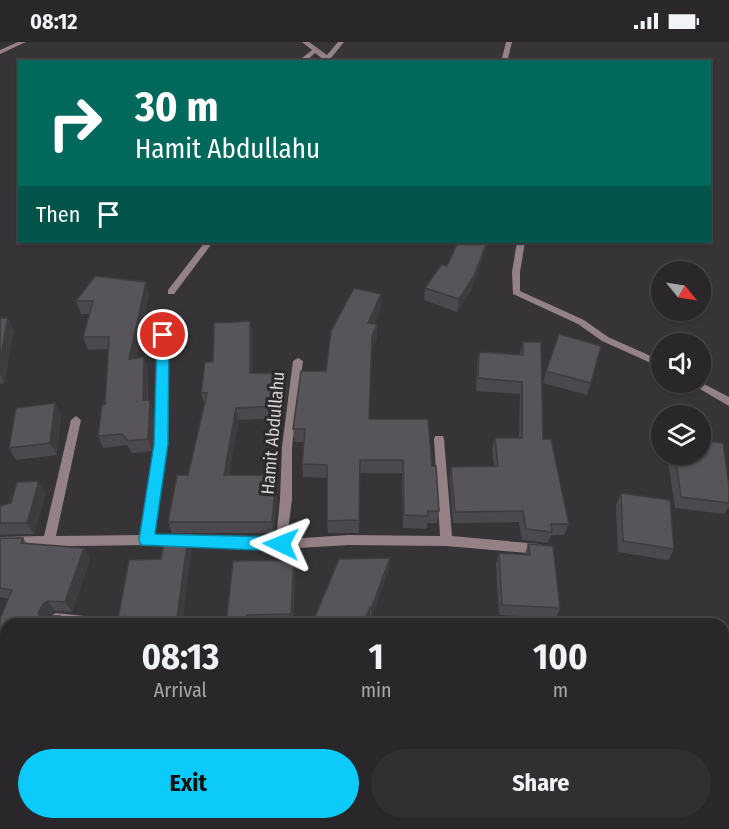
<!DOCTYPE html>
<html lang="en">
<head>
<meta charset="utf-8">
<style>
  body { margin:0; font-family:"Fira Sans Condensed",sans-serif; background:#312f31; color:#f1f3f6; height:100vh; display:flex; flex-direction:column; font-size:22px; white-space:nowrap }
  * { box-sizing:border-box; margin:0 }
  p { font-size:20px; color:#a5a5a8 }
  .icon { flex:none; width:33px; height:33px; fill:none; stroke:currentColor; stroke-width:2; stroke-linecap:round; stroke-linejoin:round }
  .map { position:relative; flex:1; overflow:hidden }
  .details { position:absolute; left:0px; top:576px; width:729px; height:212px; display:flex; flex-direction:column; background:#292729; border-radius:18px 18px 0 0; box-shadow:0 2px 4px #0004,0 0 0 2px #454446 }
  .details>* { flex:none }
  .hud { position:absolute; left:18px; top:18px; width:693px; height:183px; border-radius:0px; box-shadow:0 2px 4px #0004,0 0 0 2px #454446; background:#00695c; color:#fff; overflow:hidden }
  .needle { width:39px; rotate:120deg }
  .controls { position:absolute; left:651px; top:219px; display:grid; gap:12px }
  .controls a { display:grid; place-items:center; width:60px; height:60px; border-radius:50%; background:#292729; box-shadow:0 2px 4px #0004,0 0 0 2px #454446; font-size:30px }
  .pin { position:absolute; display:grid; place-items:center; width:51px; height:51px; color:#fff; margin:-26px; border:3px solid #fff; border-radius:50%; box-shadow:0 2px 6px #0007 }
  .me { position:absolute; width:66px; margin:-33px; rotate:272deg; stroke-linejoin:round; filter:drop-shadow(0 0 4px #0008) }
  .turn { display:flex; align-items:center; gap:21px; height:126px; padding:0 18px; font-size:27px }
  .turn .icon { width:78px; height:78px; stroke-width:2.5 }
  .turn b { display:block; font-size:42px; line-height:51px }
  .then { display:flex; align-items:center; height:57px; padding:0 18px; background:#0003; gap:12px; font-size:22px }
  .eta { display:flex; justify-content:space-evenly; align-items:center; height:102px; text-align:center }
  .eta b { font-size:36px; font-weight:700; line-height:42px }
  .primary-button { display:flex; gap:12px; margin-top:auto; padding:12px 18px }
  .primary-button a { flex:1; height:69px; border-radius:36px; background:#0ccafa; color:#111; font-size:24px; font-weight:700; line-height:69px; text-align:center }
  .primary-button a+a { background:#312f31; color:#f1f3f6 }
  .status { display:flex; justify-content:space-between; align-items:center; height:42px; padding:0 30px; background:#292729; direction:ltr }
  .status svg { height:16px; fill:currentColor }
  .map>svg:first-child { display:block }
</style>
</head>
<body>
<div class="status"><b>08:12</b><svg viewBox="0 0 49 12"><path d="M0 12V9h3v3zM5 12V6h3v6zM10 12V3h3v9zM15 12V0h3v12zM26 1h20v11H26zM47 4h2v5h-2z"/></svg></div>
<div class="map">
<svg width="729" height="787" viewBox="0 0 729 787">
  <rect width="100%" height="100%" fill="#373437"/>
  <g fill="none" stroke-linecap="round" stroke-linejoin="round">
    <g fill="#938186" fill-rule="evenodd">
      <path d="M18 0H26L0 12V8Z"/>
      <path d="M302 0H309L327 13 338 0H344L331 16 335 20H327L315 11 305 20H297L312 8Z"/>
      <path d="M506 0H512L507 20H501Z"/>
      <path d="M205 200H213L174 252H168V248Z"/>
      <path d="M517 200H525L520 230V249L584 278 608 295 662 319V326L602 299 578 282 513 252 512 230Z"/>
      <path d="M163 290 168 293 166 402 154 493 276 497 280 457 282 405 293 319 298 316 303 319 292 405V457L287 497 349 493 440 494 434 397 435 394H443L444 397 452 494 539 502 543 503 545 507 543 511 539 512 446 504 349 503 281 507 147 503 0 505V495L44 494 71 378 76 374 81 378 56 494 142 493 156 402 158 293Z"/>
      <path d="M688 340H700L729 355V364Z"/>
      <path d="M56 571 103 576 107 578 109 582H48L52 573Z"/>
      <path d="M0 713 6 714V728L0 727Z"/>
      <path d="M88 782H104L102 787H86Z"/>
    </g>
  </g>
  <g fill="#4b494d">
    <path d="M425 246 472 247 457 270 424 258Z"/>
    <path d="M149 252 136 316 148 327V358H150L154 370 152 409 132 411 127 403 103 406 98 394 105 362 109 307 88 308 83 295 89 272H81L76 259Z"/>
    <path d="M381 266 374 282 377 296 372 308 369 377 432 424 439 469 437 481H427V487L403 486 402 431H360L359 491H328L327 479V436L303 435 302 422 303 400H295L293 387 326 329Z"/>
    <path d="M0 276 14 289 4 341 0 342Z"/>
    <path d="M250 279 252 292V331L288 343 283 376 239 378 229 433 278 444 274 491H172L168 480 188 433 204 362 201 351 213 320Z"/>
    <path d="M523 300 543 397 569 482 564 493H551L548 501 522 498 519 480 453 481 450 437 451 425 494 424 492 408 495 396H519L520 352 476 349 477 322 479 310 520 313Z"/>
    <path d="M546 329 591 341 587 353 543 341Z"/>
    <path d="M55 361 61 373 57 413 16 418 9 406Z"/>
    <path d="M667 412H700L729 461V464L724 472 675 466Z"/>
    <path d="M46 451 34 492 0 493V464Z"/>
    <path d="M621 451 674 507 668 518 618 510 616 463Z"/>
    <path d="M0 496H23L27 502 84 506 90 517 72 570 55 569 50 572 49 574 6 582 9 557 0 555Z"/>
    <path d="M528 502 560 566 556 576 499 573 496 522 499 511 525 512Z"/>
    <path d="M390 516 389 527 371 577 370 576 367 582H315L314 577Z"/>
    <path d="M294 518 295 529 293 582H226Z"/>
    <path d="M507 782H572L573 787H507Z"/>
    <path d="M665 782H723L729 787H667Z"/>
  </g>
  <g fill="#3d3c3e">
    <path d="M487 200H489L472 247 457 270 459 257Z"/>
    <path d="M146 240 149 252 133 329 129 317Z"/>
    <path d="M381 252V266L368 294V281Z"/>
    <path d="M8 276 14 289 4 341 0 333V318Z"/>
    <path d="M250 279 252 292V344L250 331Z"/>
    <path d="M377 282V296L372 308V294Z"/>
    <path d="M144 315 148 327 147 370 143 358Z"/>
    <path d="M286 331 288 343 283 376 282 364Z"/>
    <path d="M150 358 154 370 152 409 148 397Z"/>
    <path d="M55 361 61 373 57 413 50 401Z"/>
    <path d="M236 366 239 378 227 444 224 433Z"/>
    <path d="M276 433 278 444 274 491 272 480Z"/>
    <path d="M39 439 46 451 34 492 27 481Z"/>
    <path d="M188 496 192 507 182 582H176Z"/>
    <path d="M84 506 90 517 72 570 65 560Z"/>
    <path d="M390 516 389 527 371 577V567Z"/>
    <path d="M294 518 295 529 292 582 291 572Z"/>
    <path d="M48 559 55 569 50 572 46 581 38 571 43 562Z"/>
    <path d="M370 566V576L367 582H362Z"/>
    <path d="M247 573 250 582H245Z"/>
    <path d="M60 574 65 582 58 581Z"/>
    <path d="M6 650V680L0 695V664Z"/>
    <path d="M63 782 71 787H59Z"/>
    <path d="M125 782H134L131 787H122Z"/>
  </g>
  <g fill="#575559" stroke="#3d3c3e" stroke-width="1.5">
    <path d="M458 200H487L474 234 459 257 425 246 441 223 447 224Z"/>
    <path d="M95 234 146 240 129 317 144 315 143 358H150L148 397 128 399 122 392 98 394 102 363 105 362 109 295H83L93 259H76Z"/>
    <path d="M354 246 381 252 368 281 377 282 372 294 369 377H428L432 424H436L439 469H428V474L404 473 403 418H360L359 478 327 479V423L302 422 305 387H293L301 329H326L331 289Z"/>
    <path d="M0 276H8L0 318Z"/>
    <path d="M250 279V331H286L282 364 236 366 224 433H276L272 480H168L177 433H188L207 351H201L205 320H213L214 281Z"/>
    <path d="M559 292 601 304 591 341 546 329Z"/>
    <path d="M523 300H541L543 397H551L569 482H551L552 490 526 487 523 469 455 470 451 425 498 424 495 396H522V340L478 336 479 310 523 313Z"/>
    <path d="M55 361 50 401 9 406 16 366Z"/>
    <path d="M700 398 723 401 729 444V461L681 455 675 412H700Z"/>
    <path d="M39 439 27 481H0V464L11 461 17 440Z"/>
    <path d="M621 451 670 458 674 507 623 499Z"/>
    <path d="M165 495 188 496 176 582H117L129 518 161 517Z"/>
    <path d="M0 496H23L21 501 84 506 65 560 48 559 43 562 38 571 40 574H60L58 581 76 582H6V650L0 664V576L12 548 0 546Z"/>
    <path d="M528 502 553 504 560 566 502 563 499 511 530 513Z"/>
    <path d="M390 516 371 567 370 566 362 582H327L314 577 339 517Z"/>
    <path d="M294 518 291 572 247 573 245 582H226L233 519Z"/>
    <path d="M396 577 407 582H394Z"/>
    <path d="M723 762 729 787H677L675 782H723Z"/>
    <path d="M16 782H63L59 787H12Z"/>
    <path d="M63 782H77V783H97V782H125L122 787H72Z"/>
    <path d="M277 782H399L398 787H275Z"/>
    <path d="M511 782H572L573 787H512Z"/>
  </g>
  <path fill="#0ccafa" stroke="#0883a2" stroke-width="1.5" d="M163 289 169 293 168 402 155 492 281 495 287 497 289 502 287 507 281 509 141 503 139 498 154 402 157 293Z"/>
  <g text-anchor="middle" stroke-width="6" stroke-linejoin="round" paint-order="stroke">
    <g font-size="18" fill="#d3d1d2" stroke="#2d2a2c">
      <text transform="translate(273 391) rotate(-85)" y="6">Hamit Abdullahu</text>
    </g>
  </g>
</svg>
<div class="controls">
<a><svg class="needle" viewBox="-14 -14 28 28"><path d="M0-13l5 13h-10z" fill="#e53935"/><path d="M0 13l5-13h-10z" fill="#a5a5a8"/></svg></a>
<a><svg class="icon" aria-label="sound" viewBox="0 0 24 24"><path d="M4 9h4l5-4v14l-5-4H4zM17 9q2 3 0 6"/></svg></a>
<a><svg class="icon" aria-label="layers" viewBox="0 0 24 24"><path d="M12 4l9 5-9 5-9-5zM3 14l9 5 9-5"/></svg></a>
</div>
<div class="pin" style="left:163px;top:293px;background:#d93025"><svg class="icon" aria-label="arrive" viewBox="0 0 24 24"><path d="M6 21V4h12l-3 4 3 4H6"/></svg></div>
<svg class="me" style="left:281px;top:502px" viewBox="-20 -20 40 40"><path d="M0-17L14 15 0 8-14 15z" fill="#0ccafa" stroke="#fff" stroke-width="4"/></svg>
<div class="hud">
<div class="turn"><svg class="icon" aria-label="right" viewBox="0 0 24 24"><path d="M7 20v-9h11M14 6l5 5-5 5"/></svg><div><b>30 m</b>Hamit Abdullahu</div></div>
<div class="then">Then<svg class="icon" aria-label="arrive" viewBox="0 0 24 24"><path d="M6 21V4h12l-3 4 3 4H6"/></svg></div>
</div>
<section class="details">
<div class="eta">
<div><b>08:13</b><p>Arrival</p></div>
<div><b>1</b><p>min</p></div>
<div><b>100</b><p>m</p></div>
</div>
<div class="primary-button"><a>Exit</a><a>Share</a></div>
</section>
</div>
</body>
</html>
